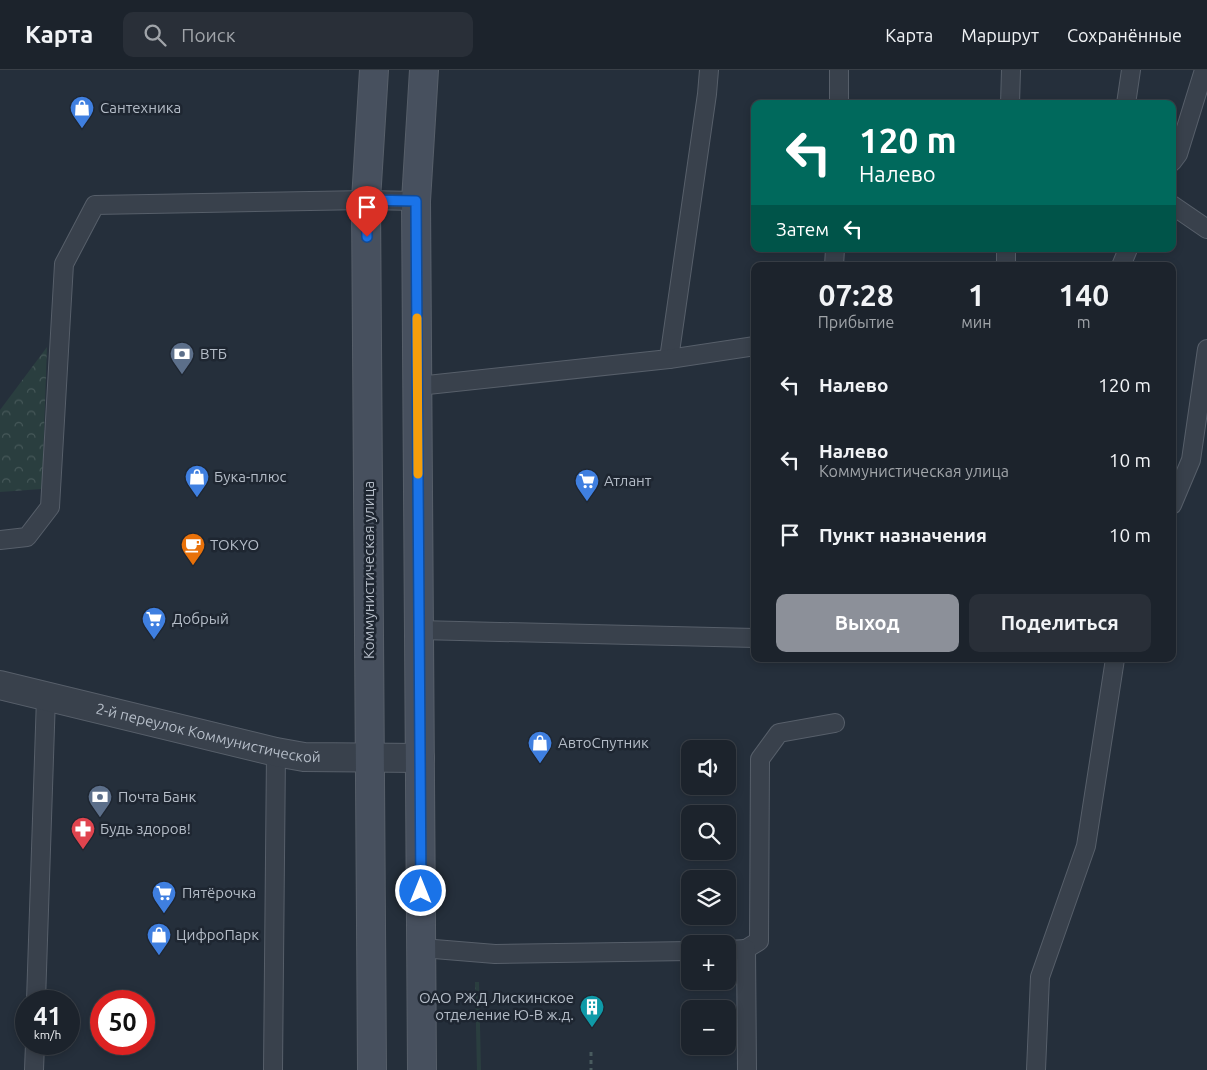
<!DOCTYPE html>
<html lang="ru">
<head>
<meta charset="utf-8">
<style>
  body { margin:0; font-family:Ubuntu,sans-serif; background:#292f38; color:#f1f3f6; height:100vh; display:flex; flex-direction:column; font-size:19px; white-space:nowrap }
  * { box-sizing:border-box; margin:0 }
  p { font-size:16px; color:#a0a4a9 }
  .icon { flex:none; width:28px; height:28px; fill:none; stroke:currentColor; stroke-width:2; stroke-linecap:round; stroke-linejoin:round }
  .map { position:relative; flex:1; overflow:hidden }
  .sheet { position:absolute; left:751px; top:192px; width:425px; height:400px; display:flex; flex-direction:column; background:#1c232c; border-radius:10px; box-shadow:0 2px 8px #0003,0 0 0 1px #3a4048 }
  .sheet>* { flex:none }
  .top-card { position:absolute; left:751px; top:30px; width:425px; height:152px; border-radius:10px; box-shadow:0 2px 8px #0003,0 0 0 1px #3a4048; background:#00695c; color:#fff; overflow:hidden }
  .fabs { position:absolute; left:681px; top:670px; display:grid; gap:10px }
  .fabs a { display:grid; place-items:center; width:55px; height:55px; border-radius:10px; background:#1c232c; box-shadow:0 2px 8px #0003,0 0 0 1px #3a4048; font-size:25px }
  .speed { position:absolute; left:15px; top:920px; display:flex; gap:10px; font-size:25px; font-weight:700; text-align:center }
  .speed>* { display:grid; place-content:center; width:65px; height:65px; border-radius:50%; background:#1c232c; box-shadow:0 2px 8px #0003,0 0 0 1px #3a4048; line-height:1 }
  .speed small { font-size:12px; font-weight:400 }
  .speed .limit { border:8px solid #d22; background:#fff; color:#111 }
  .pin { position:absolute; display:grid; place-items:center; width:42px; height:42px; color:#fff; margin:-51px -21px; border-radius:50% 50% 50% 0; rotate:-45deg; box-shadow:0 0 5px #0007 }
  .pin .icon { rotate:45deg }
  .me { position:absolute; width:55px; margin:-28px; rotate:0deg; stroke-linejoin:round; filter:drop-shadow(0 0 4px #0008) }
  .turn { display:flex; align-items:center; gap:18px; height:105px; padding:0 25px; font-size:22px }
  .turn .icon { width:65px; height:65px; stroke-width:2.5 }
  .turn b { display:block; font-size:35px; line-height:42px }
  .then { display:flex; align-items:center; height:48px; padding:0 25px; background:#0003; gap:10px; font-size:19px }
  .eta { display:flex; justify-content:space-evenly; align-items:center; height:85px; text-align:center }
  .eta b { font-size:30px; font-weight:600; line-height:35px }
  .primary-button { display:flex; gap:10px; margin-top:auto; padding:10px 25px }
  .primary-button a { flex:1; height:58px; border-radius:10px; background:#8c9099; color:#fff; font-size:20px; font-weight:600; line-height:58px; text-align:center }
  .primary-button a+a { background:#292f38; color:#f1f3f6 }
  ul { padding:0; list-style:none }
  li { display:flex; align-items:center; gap:15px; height:75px; padding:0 25px }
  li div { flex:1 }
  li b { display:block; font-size:19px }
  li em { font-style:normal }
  header { display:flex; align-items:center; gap:30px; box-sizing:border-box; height:70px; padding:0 25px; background:#1c232c; border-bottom:1px solid #3a4048 }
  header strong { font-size:24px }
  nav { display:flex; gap:28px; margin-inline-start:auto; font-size:18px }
  .search { width:350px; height:45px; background:#292f38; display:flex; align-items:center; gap:12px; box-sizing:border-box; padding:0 18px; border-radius:10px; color:#a0a4a9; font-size:19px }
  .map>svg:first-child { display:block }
</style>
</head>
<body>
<header>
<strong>Карта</strong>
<div class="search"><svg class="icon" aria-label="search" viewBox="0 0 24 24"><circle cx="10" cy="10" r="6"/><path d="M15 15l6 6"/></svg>Поиск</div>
<nav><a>Карта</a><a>Маршрут</a><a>Сохранённые</a></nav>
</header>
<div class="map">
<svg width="1207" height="1000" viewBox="0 0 1207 1000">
  <defs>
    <pattern id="grass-tufts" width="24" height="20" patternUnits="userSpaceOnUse" patternTransform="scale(1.25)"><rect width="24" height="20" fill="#2a3e3f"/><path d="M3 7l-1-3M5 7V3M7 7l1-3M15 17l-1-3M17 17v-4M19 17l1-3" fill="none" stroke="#465859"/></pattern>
    <pattern id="forest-crowns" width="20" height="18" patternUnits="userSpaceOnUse" patternTransform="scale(1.25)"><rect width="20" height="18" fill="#2a3e3f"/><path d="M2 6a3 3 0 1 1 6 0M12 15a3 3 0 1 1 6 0" fill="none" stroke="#465859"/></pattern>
  </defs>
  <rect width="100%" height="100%" fill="#252f3b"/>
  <path fill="url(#grass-tufts)" d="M475 912H479L481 1000H477Z"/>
  <path fill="url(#forest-crowns)" d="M47 277 42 419 0 422V340Z"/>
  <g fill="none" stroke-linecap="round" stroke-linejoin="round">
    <defs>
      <g id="lane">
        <path d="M839 34V0"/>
        <path d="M1010 34 1011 0"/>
        <path d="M1126 34 1131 0"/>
        <path d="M1172 92 1178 84 1204 0"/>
        <path d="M1172 135 1207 159"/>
        <path d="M834 196 835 179"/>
        <path d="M1006 196V179"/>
        <path d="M1121 196 1128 179"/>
        <path d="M669 289 707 24 709 0"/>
        <path d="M418 316 669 289 755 276"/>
        <path d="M1172 435 1191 390 1207 279"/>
        <path d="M0 470 27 467 50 437 64 194 95 135 366 130 416 131"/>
        <path d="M419 560 755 568"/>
        <path d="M422 878 495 884 690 881"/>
        <path d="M746 879 759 871 760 689 779 663 835 653"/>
        <path d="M728 880 746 879 747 1000"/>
        <path d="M36 931 46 627"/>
        <path d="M34 1000 35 974"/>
        <path d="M273 1000 276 682"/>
        <path d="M1036 1000 1040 907 1086 776 1115 589"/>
      </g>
      <g id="street">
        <path id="s1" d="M0 615 276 682 304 687 420 688"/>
      </g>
      <g id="secondary">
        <path d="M372 1000 366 130 374 0"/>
        <path d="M422 1000 416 131 424 0"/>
      </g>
    </defs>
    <use href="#lane" stroke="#575f6a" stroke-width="20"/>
    <use href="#street" stroke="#575f6a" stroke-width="30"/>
    <use href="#secondary" stroke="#575f6a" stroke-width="30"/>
    <path stroke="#495b5e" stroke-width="3" stroke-dasharray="4 4" stroke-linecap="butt" d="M591 982V1000"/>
    <use href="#lane" stroke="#39414c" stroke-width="18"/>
    <use href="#street" stroke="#39414c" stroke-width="28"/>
    <use href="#secondary" stroke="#47505e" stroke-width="28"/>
  </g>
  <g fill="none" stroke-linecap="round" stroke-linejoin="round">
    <defs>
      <path id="route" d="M367 167 366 130 416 131 421 821"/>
    </defs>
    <use href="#route" stroke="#114b97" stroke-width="12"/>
    <use href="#route" stroke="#1a73e8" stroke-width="9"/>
    <path stroke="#f59e0b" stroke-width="9" d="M417 248 418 404"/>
  </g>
  <defs>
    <symbol id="shop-pin" viewBox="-11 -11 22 30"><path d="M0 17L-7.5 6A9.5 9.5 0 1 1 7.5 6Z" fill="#3f7fe0" stroke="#1e2631"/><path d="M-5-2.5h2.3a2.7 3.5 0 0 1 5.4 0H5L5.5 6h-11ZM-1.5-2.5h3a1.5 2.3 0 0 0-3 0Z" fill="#fff"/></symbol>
    <symbol id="bank-pin" viewBox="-11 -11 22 30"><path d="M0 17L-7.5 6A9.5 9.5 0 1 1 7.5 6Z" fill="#5c6f8a" stroke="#1e2631"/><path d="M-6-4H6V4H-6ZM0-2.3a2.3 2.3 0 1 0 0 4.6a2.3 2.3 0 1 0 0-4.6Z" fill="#fff"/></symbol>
    <symbol id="supermarket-pin" viewBox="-11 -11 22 30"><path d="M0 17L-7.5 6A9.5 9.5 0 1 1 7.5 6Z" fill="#3f7fe0" stroke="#1e2631"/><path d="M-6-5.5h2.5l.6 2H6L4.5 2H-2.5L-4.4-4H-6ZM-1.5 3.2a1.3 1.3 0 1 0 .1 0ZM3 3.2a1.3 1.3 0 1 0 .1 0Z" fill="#fff"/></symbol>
    <symbol id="cafe-pin" viewBox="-11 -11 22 30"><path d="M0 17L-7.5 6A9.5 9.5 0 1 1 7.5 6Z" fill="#e8710a" stroke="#1e2631"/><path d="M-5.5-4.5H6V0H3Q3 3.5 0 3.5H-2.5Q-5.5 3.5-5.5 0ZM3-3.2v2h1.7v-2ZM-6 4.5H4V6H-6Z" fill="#fff"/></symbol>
    <symbol id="pharmacy-pin" viewBox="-11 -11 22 30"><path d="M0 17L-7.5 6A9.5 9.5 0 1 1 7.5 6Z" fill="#e0444e" stroke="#1e2631"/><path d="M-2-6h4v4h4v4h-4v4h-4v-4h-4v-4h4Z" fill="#fff"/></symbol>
    <symbol id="building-pin" viewBox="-11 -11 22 30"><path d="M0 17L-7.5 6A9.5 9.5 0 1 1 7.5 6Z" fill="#0f9aa8" stroke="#1e2631"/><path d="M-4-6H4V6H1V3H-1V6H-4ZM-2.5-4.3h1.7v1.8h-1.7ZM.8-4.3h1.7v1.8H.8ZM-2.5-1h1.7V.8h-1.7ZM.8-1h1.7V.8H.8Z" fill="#fff"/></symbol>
  </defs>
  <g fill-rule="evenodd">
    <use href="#shop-pin" x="68" y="24" width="28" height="38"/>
    <use href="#bank-pin" x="168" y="270" width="28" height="38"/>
    <use href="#shop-pin" x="183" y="393" width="28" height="38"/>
    <use href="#supermarket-pin" x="573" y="397" width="28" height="38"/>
    <use href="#cafe-pin" x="179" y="461" width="28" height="38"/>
    <use href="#supermarket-pin" x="140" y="535" width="28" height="38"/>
    <use href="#shop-pin" x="526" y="659" width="28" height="38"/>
    <use href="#bank-pin" x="86" y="713" width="28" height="38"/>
    <use href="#pharmacy-pin" x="69" y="745" width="28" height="38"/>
    <use href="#supermarket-pin" x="150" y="809" width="28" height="38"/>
    <use href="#shop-pin" x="145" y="851" width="28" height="38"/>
    <use href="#building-pin" x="578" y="923" width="28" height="38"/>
  </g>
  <g text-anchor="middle" stroke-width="5" stroke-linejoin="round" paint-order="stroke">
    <g font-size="15" fill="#b4bcc7" stroke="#1e2631" text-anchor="start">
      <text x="100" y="43">Сантехника</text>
      <text x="200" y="289">ВТБ</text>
      <text x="214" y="412">Бука-плюс</text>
      <text x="604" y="416">Атлант</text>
      <text x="210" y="480">TOKYO</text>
      <text x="172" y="554">Добрый</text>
      <text x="558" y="678">АвтоСпутник</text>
      <text x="118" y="732">Почта Банк</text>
      <text x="100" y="764">Будь здоров!</text>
      <text x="182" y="828">Пятёрочка</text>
      <text x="176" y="870">ЦифроПарк</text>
      <text x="574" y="933" text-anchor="end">ОАО РЖД Лискинское<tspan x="574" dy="17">отделение Ю-В ж.д.</tspan></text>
    </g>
    <g font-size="15" fill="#b4bcc7" stroke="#1e2631">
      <text transform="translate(369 500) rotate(-90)" y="5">Коммунистическая улица</text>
      <text dy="5" stroke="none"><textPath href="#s1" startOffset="214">2-й переулок Коммунистической</textPath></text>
    </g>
  </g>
</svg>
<div class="fabs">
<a><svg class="icon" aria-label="sound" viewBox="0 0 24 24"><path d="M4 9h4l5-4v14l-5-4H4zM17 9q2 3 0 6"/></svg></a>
<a><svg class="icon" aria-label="search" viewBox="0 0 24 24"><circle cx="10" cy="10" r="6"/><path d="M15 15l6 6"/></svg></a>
<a><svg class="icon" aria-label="layers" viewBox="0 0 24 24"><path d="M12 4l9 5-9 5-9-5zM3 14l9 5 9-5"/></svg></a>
<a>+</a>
<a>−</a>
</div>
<div class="speed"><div>41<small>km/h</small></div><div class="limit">50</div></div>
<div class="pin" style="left:367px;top:167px;background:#d93025"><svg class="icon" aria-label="arrive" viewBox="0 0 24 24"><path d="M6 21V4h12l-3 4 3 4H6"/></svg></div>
<svg class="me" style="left:421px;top:821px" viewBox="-20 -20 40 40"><circle r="17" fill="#1a73e8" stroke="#fff" stroke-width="3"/><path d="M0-11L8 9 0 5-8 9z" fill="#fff"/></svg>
<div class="top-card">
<div class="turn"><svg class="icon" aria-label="left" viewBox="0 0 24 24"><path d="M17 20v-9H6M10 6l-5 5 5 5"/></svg><div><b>120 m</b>Налево</div></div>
<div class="then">Затем<svg class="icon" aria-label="left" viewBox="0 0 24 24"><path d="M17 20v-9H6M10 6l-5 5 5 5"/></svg></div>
</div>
<section class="sheet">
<div class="eta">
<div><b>07:28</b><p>Прибытие</p></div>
<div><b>1</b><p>мин</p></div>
<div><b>140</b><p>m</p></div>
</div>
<ul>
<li><svg class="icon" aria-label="left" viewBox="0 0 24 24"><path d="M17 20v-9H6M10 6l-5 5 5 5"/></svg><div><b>Налево</b></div><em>120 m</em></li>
<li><svg class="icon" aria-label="left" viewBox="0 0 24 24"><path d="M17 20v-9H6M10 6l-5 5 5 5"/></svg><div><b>Налево</b><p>Коммунистическая улица</p></div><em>10 m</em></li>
<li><svg class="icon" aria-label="arrive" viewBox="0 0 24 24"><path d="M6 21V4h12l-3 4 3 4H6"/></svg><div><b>Пункт назначения</b></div><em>10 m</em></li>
</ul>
<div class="primary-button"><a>Выход</a><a>Поделиться</a></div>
</section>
</div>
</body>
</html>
